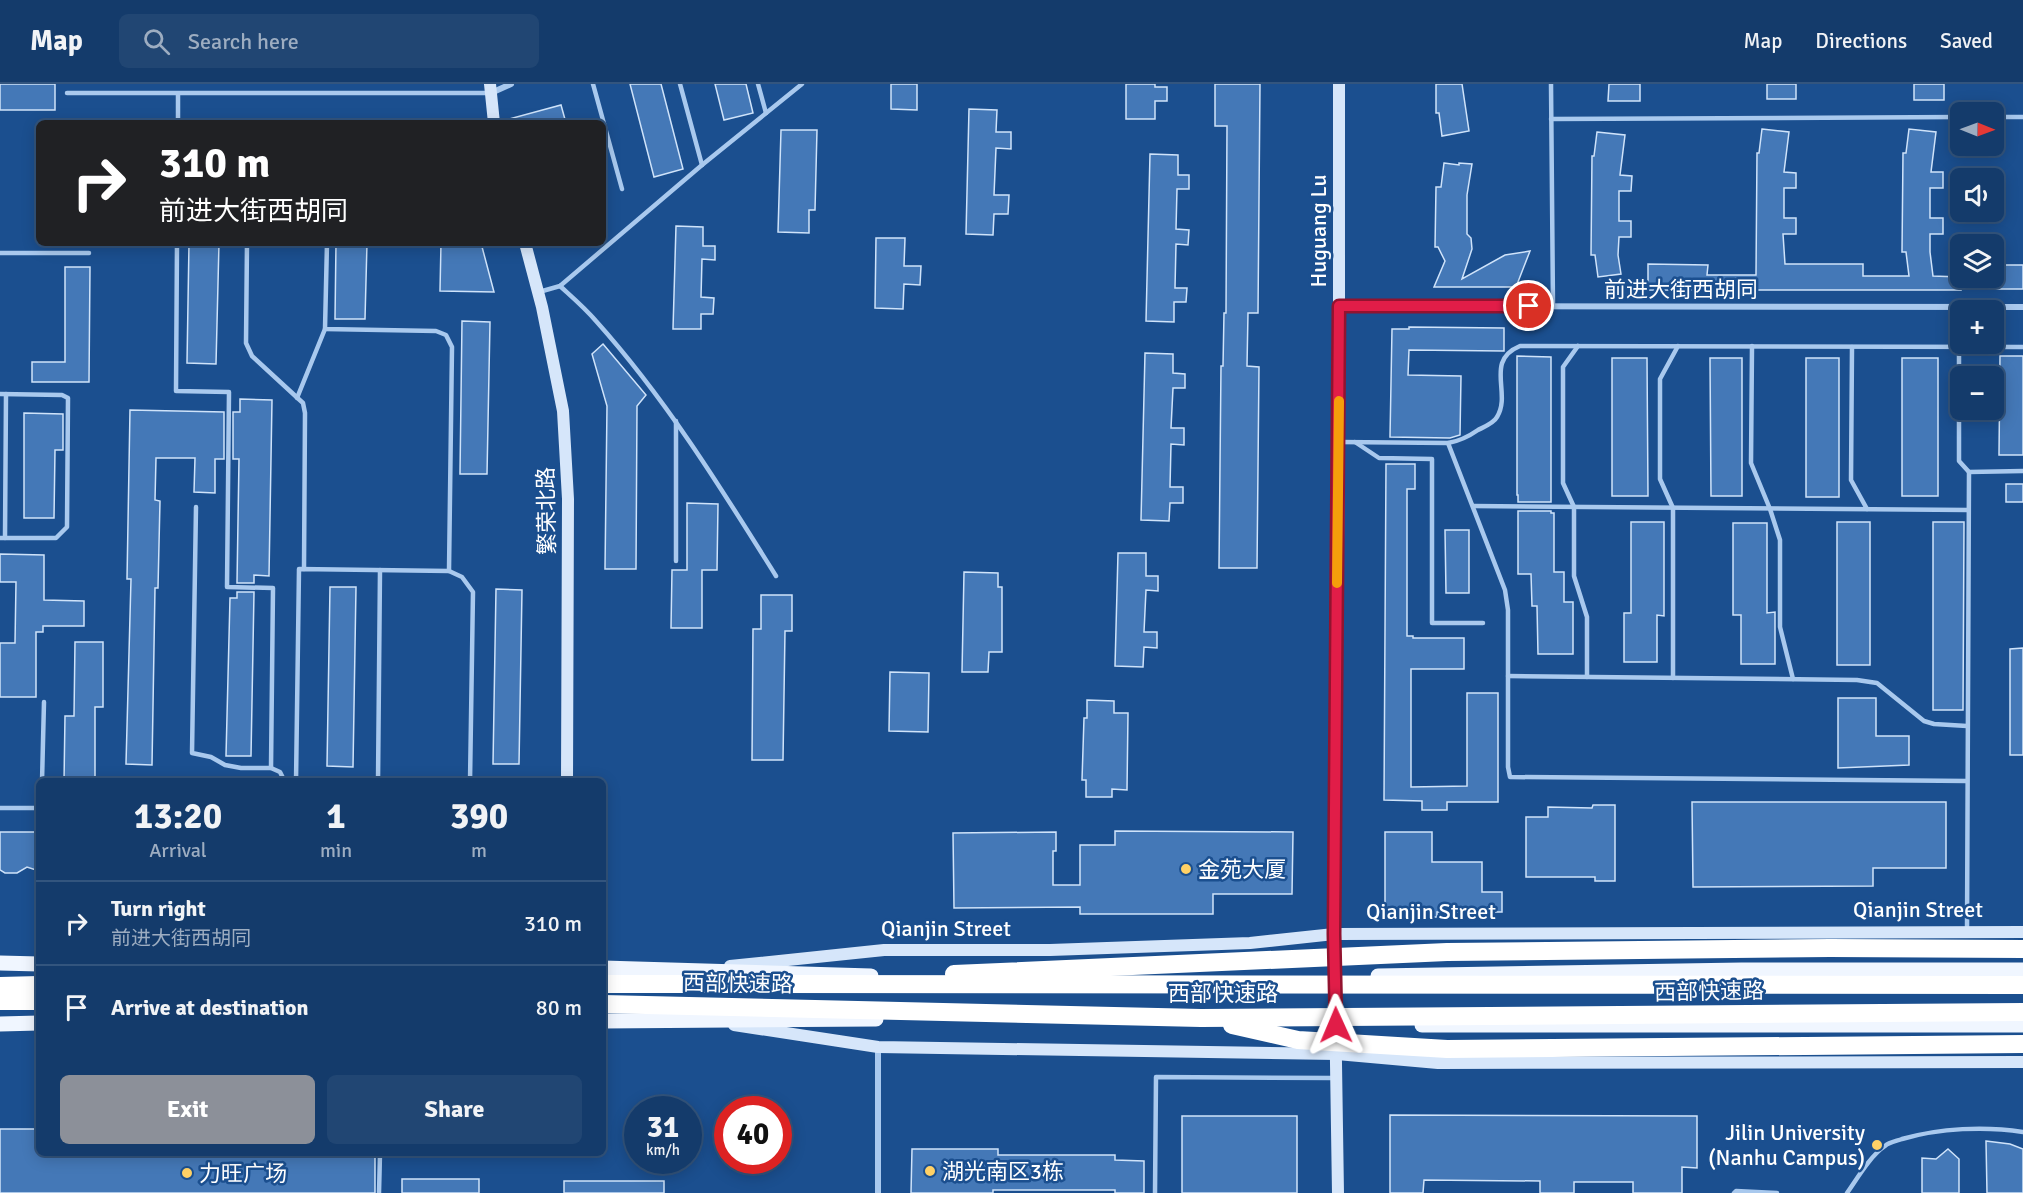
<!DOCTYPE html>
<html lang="en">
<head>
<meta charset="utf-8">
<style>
  body { margin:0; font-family:Signika,"Noto Sans SC",sans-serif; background:#214673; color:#f1f3f6; height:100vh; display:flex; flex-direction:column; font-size:22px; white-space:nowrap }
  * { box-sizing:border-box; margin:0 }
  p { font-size:20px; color:#9dadc1 }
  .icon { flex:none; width:33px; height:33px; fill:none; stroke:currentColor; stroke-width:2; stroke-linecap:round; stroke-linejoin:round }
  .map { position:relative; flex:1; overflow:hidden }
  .panel { position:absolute; left:36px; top:694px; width:570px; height:378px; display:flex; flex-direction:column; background:#143b6b; border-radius:9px; box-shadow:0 3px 15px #0003,0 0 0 2px #33557e }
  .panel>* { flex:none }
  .guide { position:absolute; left:36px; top:36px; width:570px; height:126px; border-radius:9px; box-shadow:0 3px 15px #0003,0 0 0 2px #33557e; background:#202124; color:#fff; overflow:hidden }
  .needle { width:39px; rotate:91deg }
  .buttons { position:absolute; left:1950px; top:18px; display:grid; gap:12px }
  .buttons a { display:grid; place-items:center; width:54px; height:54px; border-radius:9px; background:#143b6b; box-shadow:0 3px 15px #0003,0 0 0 2px #33557e; font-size:30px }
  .speed { position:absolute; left:624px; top:1012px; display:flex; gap:12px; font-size:30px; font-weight:700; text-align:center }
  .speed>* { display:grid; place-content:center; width:78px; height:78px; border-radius:50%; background:#143b6b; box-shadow:0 3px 15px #0003,0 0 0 2px #33557e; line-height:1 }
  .speed small { font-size:15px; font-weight:400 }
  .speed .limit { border:9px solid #d22; background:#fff; color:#111 }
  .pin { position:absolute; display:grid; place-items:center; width:51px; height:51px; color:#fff; margin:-26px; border:3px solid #fff; border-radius:50%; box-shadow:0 2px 6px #0007 }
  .me { position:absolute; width:66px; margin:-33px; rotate:359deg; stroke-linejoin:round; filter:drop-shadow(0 0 4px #0008) }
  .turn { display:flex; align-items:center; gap:21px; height:126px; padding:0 24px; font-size:27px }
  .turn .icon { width:78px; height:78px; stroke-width:2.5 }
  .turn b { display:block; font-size:42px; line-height:51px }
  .eta { display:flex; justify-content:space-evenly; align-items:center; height:102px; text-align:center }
  .eta b { font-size:36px; font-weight:800; line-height:42px }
  .action { display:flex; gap:12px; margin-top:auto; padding:12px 24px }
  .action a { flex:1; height:69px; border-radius:9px; background:#8c9099; color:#fff; font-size:24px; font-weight:800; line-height:69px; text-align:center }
  .action a+a { background:#214673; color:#f1f3f6 }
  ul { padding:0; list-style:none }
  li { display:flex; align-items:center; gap:18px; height:84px; padding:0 24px; border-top:2px solid #33557e }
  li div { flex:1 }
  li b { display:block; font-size:22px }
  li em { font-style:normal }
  header { display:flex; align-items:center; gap:36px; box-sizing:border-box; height:84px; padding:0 30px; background:#143b6b; border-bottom:2px solid #33557e }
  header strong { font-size:28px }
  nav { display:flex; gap:33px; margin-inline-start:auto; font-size:21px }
  .search { width:420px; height:54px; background:#214673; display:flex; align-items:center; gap:15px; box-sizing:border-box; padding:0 21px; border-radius:9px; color:#9dadc1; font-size:22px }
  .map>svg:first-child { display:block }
</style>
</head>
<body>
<header>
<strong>Map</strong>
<div class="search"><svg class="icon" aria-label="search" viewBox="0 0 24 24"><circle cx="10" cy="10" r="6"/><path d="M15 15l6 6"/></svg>Search here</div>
<nav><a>Map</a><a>Directions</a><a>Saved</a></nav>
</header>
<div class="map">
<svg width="2023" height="1109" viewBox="0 0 2023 1109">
  <rect width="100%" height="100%" fill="#1b4f8f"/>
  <g fill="#4478b7" stroke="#cfe3fa" stroke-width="1.5">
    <rect x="0" y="0" width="55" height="26"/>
    <path d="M630 0H661L683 85 654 93Z"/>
    <path d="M715 0H746L753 29 724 36Z"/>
    <path d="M891 0H917V26L891 25Z"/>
    <path d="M1126 0H1155V3H1167V17H1155V35H1126Z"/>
    <path d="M1215 0H1260L1258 229H1248L1247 282 1259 283 1257 484H1219L1221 282H1223L1224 229H1226L1227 42H1215Z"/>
    <path d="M1436 0H1462L1469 47 1442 52 1439 29H1436Z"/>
    <path d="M1609 0H1640V17H1608Z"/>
    <rect x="1767" y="0" width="29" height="15"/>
    <rect x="1914" y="0" width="30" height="16"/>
    <path d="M561 21 566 39H509V35Z"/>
    <path d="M969 25 997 26 996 48H1011V65L996 64 994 111H1009L1008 130H994L993 151 966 150Z"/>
    <path d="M1762 45 1789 48 1784 88 1796 89V104H1784V134H1796V150H1783L1785 180H1863V192H1909L1906 168H1902L1903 69H1906L1909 45 1936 48 1931 88H1943V104H1930V134H1943V150H1930V168L1933 192 1960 193 1961 206H1648V180L1708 181 1707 191H1756L1757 69H1759Z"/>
    <path d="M781 46H817L815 126H809V149L778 148Z"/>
    <path d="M1597 48 1625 51 1620 91 1632 92 1631 107H1619V137H1631V153H1619L1618 171 1621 190 1598 193 1595 171H1591L1592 72H1594Z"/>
    <path d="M1150 70 1178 71V91H1189V105H1177L1176 145 1189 146 1188 161 1176 160 1175 204H1187L1186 218H1174V238L1146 237Z"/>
    <path d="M1444 79 1459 81V79L1472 80 1467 111V150L1471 154 1472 165 1462 195 1505 171 1530 167 1516 203H1434L1445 177 1438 163H1435L1436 103H1441Z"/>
    <path d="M676 142 703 143V162H715V176L702 175 701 213 714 214 713 230H701V245H673Z"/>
    <path d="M876 154H905L904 182H921L920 201 904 200 903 225 875 224Z"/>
    <path d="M189 159H219L216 280 187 279Z"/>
    <path d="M336 159H367L365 235H335Z"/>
    <path d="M441 159H481L494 208 440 207Z"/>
    <rect x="1994" y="181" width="29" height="24"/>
    <path d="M65 183H90L89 298H32V278H65Z"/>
    <path d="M462 237 490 238 487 390H460Z"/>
    <path d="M1409 243 1504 244V267L1409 266 1408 291 1461 292 1460 351 1450 354 1390 353 1392 245H1409Z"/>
    <path d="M603 260 646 311 637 322 636 485H605L607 322 592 270Z"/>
    <path d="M1145 269 1173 270V289L1185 290V304H1173L1171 344H1184V361L1171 360 1170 403H1183V419H1170L1169 437 1141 436Z"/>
    <path d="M1517 272 1551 273V418H1518V411H1517Z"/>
    <path d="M2000 272H2023V371H1999Z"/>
    <path d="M1612 274H1647L1648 412H1612Z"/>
    <path d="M1710 274H1742V412H1711Z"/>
    <rect x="1806" y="274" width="33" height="139"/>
    <rect x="1902" y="274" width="36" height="138"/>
    <path d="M240 315 272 316 269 492 254 491V499H237L239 375H233V328H240Z"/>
    <path d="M130 326 224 328V375H215V409L194 408 195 374H156L155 416 160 417 158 504H155L152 681 126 680 131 495H127Z"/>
    <path d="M24 329 63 330V366H55L54 434H24Z"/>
    <path d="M1386 380H1415V405H1407V552H1413V554H1464V585H1411V703L1467 702V609H1498V718H1447V726H1422V717L1384 716Z"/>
    <rect x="2006" y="400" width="17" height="18"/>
    <path d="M687 419 718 420 717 486H702V544H671L672 486H687Z"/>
    <path d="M1518 427H1551V429H1554V488H1564V518H1573V570H1538L1537 522H1532L1531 490H1518Z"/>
    <path d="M1631 438H1664V532L1657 531V578H1624V529H1631Z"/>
    <rect x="1837" y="438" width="33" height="143"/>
    <path d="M1933 438H1964L1963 626H1933Z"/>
    <path d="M1733 439H1767V529L1775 528V580H1741V531H1733Z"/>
    <path d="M1445 446H1469V509H1446Z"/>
    <path d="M1118 469H1146V492H1158V507L1146 506 1144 548H1157V564L1144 563 1143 583 1115 582Z"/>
    <path d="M0 470 44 471V516L84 517V542H43V548H36V613H0V559H15L16 498H0Z"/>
    <path d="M964 488 998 489V503H1002V568H989L988 588H962Z"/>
    <path d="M330 503H356L353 683 327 682Z"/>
    <path d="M496 505 522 506 519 680H493Z"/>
    <path d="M237 508H254L251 672H226L230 514H237Z"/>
    <path d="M761 511H792V547H785L783 676H752L753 545H761Z"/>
    <path d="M75 558H103V623H95V698H64L65 632H74Z"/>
    <path d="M2023 564V671H2010V565Z"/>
    <path d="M890 588 929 589 928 648 889 647Z"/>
    <path d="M1838 614H1876V652H1909V681L1838 684Z"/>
    <path d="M1087 616 1114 617V629H1128L1127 706 1112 705V713H1086V696H1082L1084 634H1087Z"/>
    <path d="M1692 718H1946V784H1873V802L1693 803Z"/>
    <path d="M1593 721H1615V797H1595V793H1526V733H1548V723L1592 724Z"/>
    <path d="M1115 747 1293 748 1292 810H1213V830H1080V823L954 824 953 749 1056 748V767H1053V801H1080V761H1115Z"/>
    <path d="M0 748H39V787L27 783 17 789H5L0 786Z"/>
    <path d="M1385 748H1432V778H1482V808H1502V828H1437V833H1396L1388 830 1385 822Z"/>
    <path d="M1390 1031 1697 1032V1084L1682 1083V1109H1633V1098H1574V1109H1540V1097L1424 1096 1423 1109H1390Z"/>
    <rect x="1182" y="1032" width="115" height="77"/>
    <path d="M0 1045H39V1070H375V1109H0Z"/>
    <path d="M1986 1057 2010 1060 2023 1065V1109H1987Z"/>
    <path d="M912 1065H998V1071H1115V1076L1144 1077V1109H1115V1106H993V1109H911Z"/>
    <path d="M1948 1065 1959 1075V1109H1922V1074L1936 1075Z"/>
    <rect x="402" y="1095" width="77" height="14"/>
    <rect x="564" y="1097" width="100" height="12"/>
  </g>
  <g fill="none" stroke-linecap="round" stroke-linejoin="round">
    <g stroke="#a9c9ee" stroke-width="4.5">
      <path d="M593 0 622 105"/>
      <path d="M680 0 702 81"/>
      <path d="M758 0 766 29"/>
      <path d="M1551 0 1553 222"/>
      <path d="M67 9H491"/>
      <path d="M1994 33H2023"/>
      <path d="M1551 35 1960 33"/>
      <path d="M178 39V10"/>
      <path d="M177 159 176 307 229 308 227 503 273 504 271 684"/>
      <path d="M247 159 246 259 252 272 303 319 305 329 304 485"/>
      <path d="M0 169H89"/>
      <path d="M560 202C572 213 585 224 596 237 666 315 721 404 776 492"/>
      <path d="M539 208 560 202 702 81 802 0"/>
      <path d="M1578 262 1563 283V399L1574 423V492L1587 533V593"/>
      <path d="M1752 262 1751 379 1770 425 1780 456V543L1793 595"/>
      <path d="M1852 263 1851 396 1867 425"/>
      <path d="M1959 263V377L1969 388"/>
      <path d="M0 310 62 311 68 314 67 443 56 454H0"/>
      <path d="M297 314 325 245"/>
      <path d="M1339 358 1448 359C1460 357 1468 353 1478 346 1484 343 1494 339 1497 333 1512 309 1484 277 1520 262L2023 263"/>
      <path d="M1355 358 1379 374 1432 375V539H1483"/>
      <path d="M1448 359 1505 506 1508 526V683L1510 693 1967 697"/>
      <path d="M1473 422 1968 426"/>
      <path d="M196 423 192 669 211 673 225 681 241 684H271L280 688 285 698"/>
      <path d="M5 454 6 310"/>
      <path d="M676 477V337"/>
      <path d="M449 487 462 493 473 508 470 698"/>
      <path d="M1508 592 1857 596 1877 599 1924 637 1934 640 1967 642"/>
      <path d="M1673 594V424L1660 395V295L1678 262"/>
      <path d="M42 698 44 618"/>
      <path d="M296 698 299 485 449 487 452 263 446 251 436 247 325 245 327 159"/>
      <path d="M378 698 380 486"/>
      <path d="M0 724H39"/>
      <path d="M1967 847 1969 388 2023 387"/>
      <path d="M379 1109 380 1070"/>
      <path d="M1155 1109 1156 993 1334 994"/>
      <path d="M1734 1109 1736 1107 1777 1109"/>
      <path d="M1847 1109C1857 1095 1870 1072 1885 1062 1889 1058 1897 1057 1902 1055 1940 1044 1985 1042 2023 1048"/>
    </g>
    <g stroke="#a9c9ee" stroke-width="6">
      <path d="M491 9 511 0"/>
      <path d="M1339 222 2023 223"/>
      <path d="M878 1109V963"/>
    </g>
    <g stroke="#d6e6fa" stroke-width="12">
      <path d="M490 0 494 39"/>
      <path d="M525 159 542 223 563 327 568 415 567 698"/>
      <path d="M730 882 884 866H1050L1250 859 1334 850 2023 848"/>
      <path d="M734 941 878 963 1337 970 1438 979 2023 978"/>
      <path d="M1338 1109 1334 850 1339 358V0"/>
    </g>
    <g stroke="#f0f6ff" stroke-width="15">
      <path d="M0 879 39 880"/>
      <path d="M603 884 871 892"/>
      <path d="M1378 892 1742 886H2023"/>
      <path d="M603 937 876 935"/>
      <path d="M0 940 39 939"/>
      <path d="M1422 941H2023"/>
    </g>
    <g stroke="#fff" stroke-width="18">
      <path d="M0 902 39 901"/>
      <path d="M0 917H39"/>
    </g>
    <g stroke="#fff" stroke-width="18">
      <path d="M954 890 1447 868 1830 864 2023 865"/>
      <path d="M603 900 2023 901"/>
      <path d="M603 920 1201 934 2023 928"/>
      <path d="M1232 941 1298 956 1447 965 2023 960"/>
    </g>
  </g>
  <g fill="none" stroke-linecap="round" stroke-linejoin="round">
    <defs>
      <path id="route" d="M1336 941 1334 850 1339 222H1529"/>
    </defs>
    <use href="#route" stroke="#92132f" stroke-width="15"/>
    <use href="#route" stroke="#e11d48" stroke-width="10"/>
    <path stroke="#f59e0b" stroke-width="10" d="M1337 499 1339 317"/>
  </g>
  <g fill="#ffd166" stroke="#1b4f8f" stroke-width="2">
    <circle cx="1186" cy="785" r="6"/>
    <circle cx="1877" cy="1061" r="6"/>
    <circle cx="930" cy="1087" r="6"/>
    <circle cx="187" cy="1089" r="6"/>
  </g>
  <g text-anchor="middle" stroke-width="5" stroke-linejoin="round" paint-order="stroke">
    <g font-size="22" fill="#fff" stroke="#1b4f8f">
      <text transform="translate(1318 147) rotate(-90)" y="8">Huguang Lu</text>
      <text x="1681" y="213">前进大街西胡同</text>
      <text transform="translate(546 427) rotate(-91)" y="8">繁荣北路</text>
      <text x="1918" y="833">Qianjin Street</text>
      <text x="1431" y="835">Qianjin Street</text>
      <text x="946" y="852">Qianjin Street</text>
      <text transform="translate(738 899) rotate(1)" y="8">西部快速路</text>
      <text transform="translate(1709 907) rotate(-1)" y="8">西部快速路</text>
      <text x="1223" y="917">西部快速路</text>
    </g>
    <g font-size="22" fill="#fff" stroke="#1b4f8f" text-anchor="start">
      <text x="1198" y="793">金苑大厦</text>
      <text x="1865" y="1056" text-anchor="end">Jilin University<tspan x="1865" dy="25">(Nanhu Campus)</tspan></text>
      <text x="942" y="1095">湖光南区3栋</text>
      <text x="199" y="1097">力旺广场</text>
    </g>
  </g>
</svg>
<div class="buttons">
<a><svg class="needle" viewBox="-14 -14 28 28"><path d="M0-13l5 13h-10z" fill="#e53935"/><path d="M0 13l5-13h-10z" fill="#9dadc1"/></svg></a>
<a><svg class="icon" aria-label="sound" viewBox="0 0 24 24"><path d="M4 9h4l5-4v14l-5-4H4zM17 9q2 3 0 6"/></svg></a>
<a><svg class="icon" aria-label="layers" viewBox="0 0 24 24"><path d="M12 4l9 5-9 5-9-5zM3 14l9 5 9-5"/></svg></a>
<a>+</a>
<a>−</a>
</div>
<div class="speed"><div>31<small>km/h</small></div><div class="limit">40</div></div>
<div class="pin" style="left:1529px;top:222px;background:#d93025"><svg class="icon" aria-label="arrive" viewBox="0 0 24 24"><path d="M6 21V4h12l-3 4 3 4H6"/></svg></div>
<svg class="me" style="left:1336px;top:941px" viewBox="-20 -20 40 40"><path d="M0-17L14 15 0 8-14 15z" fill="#e11d48" stroke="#fff" stroke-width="4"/></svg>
<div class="guide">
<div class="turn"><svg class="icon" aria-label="right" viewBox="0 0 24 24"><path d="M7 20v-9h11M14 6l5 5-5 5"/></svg><div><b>310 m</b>前进大街西胡同</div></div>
</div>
<section class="panel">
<div class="eta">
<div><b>13:20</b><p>Arrival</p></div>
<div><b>1</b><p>min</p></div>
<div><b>390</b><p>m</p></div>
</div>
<ul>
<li><svg class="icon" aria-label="right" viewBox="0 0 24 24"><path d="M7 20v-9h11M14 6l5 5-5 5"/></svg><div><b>Turn right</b><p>前进大街西胡同</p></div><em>310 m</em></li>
<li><svg class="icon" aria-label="arrive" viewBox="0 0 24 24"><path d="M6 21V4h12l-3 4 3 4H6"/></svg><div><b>Arrive at destination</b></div><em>80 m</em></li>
</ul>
<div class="action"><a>Exit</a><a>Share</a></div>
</section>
</div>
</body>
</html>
